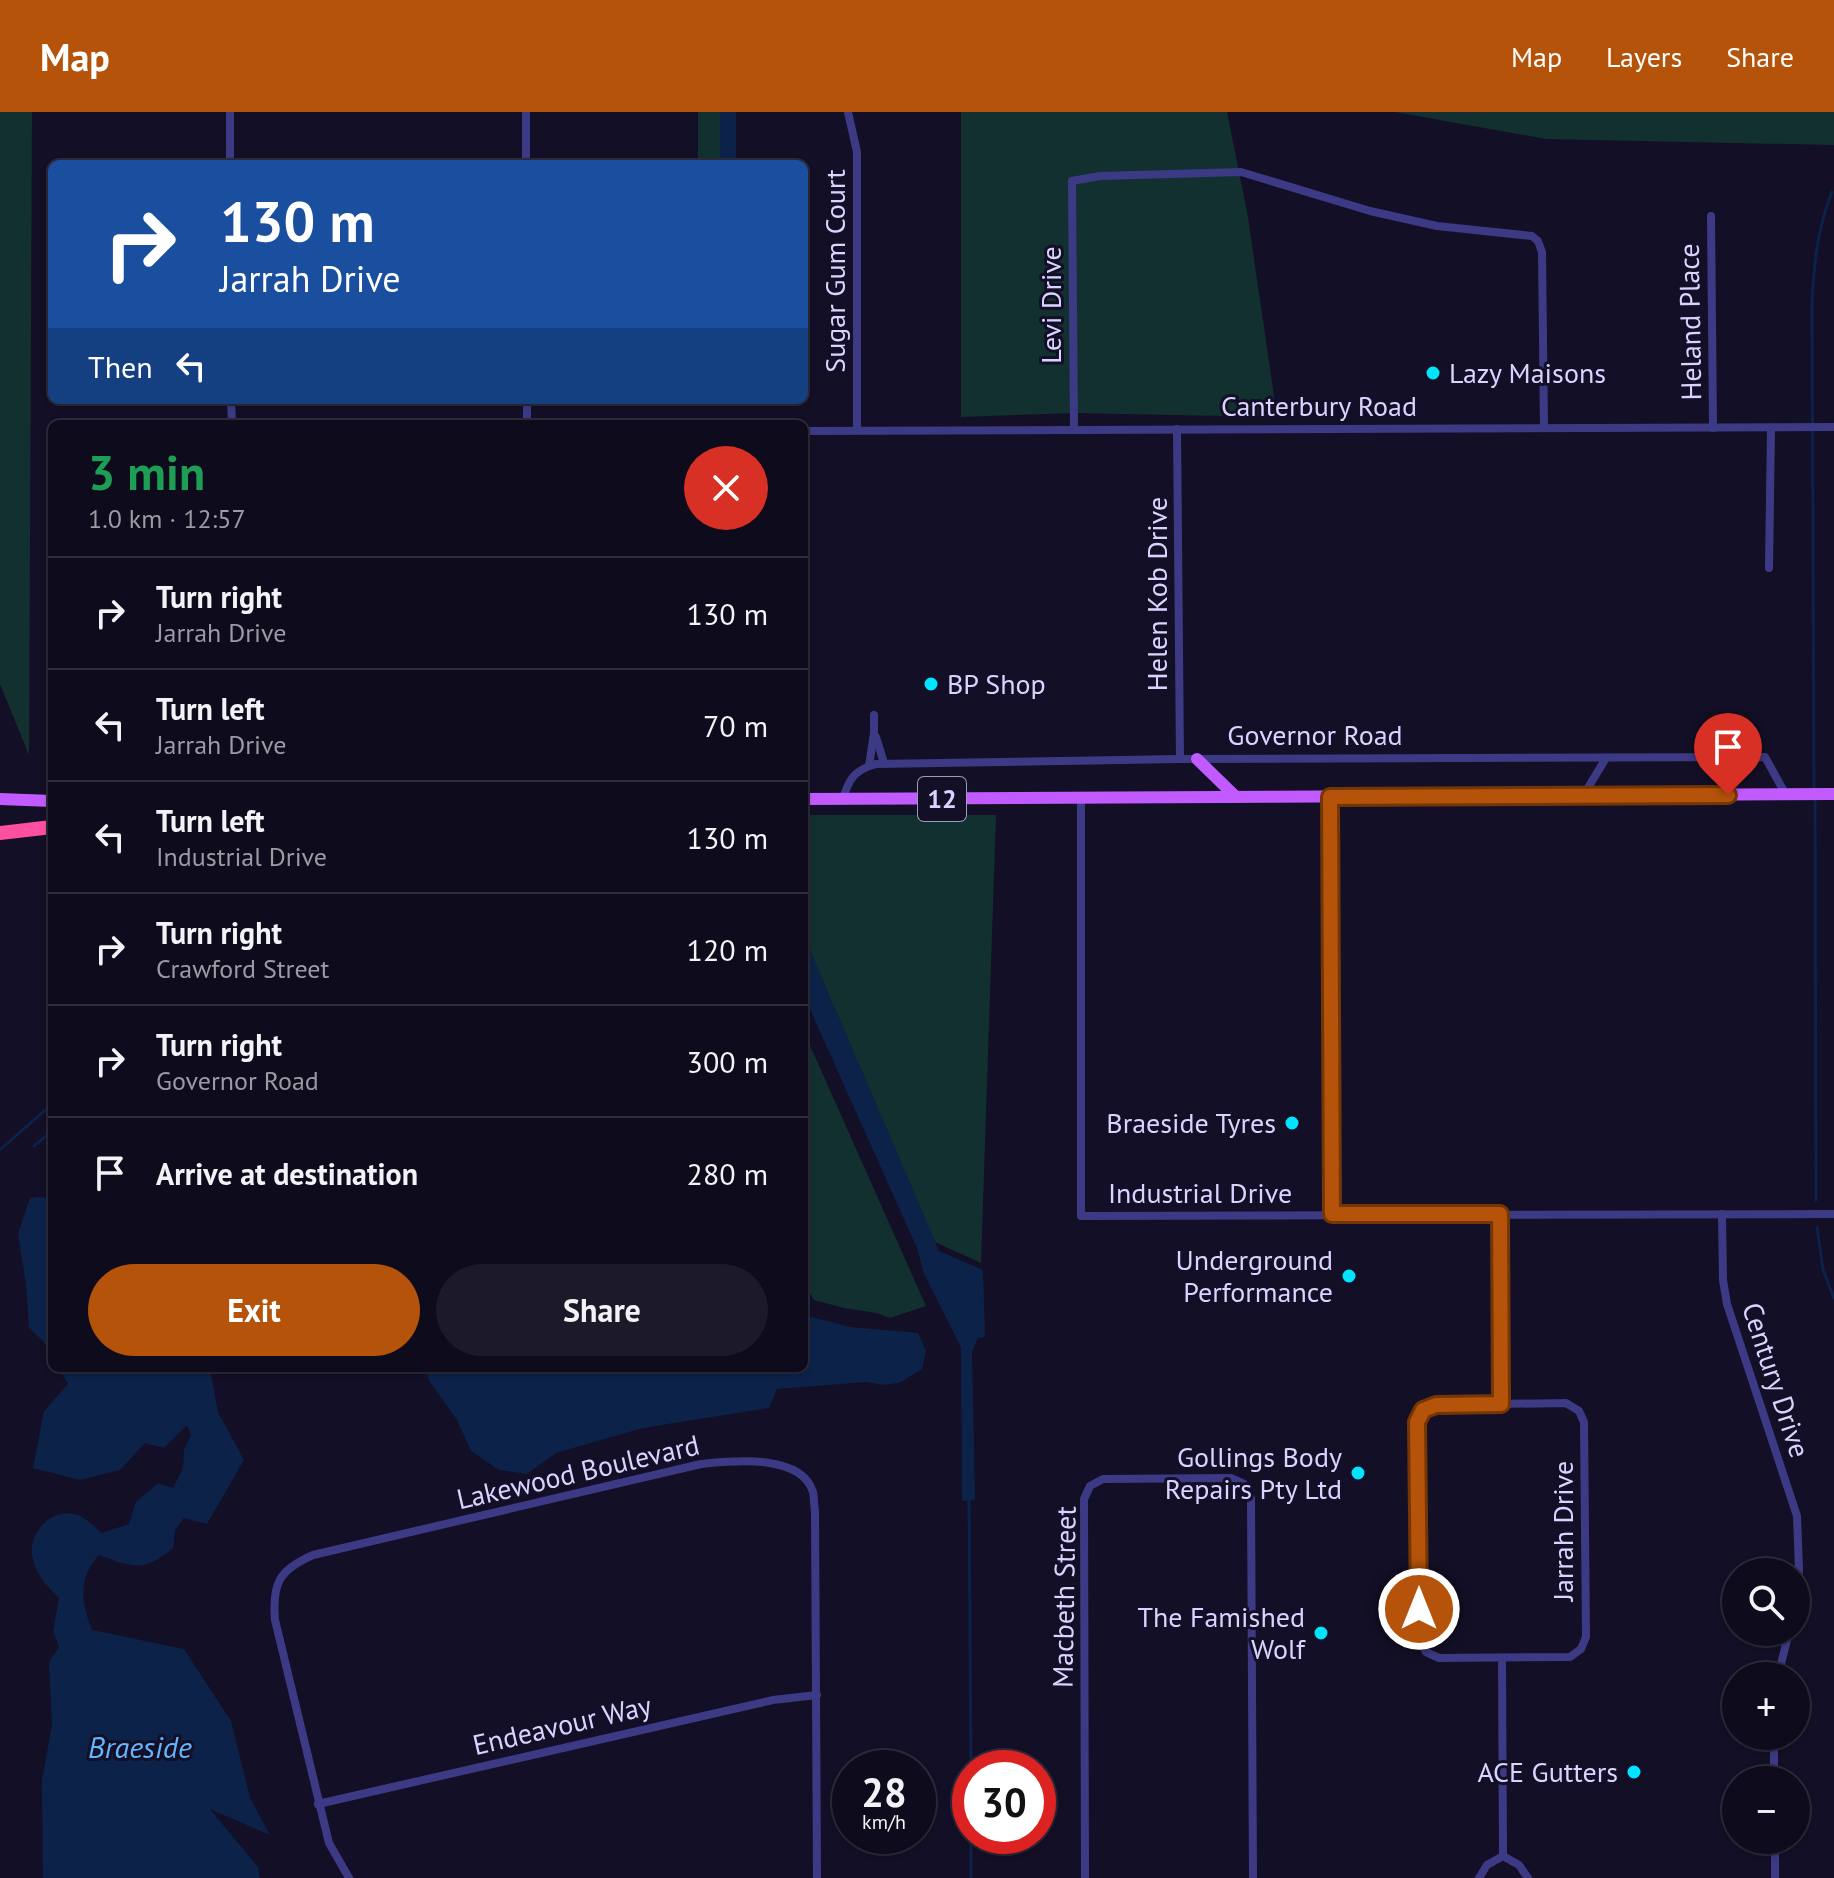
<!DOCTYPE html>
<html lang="en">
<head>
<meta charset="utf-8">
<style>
  body { margin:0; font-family:"PT Sans",sans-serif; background:#1c1929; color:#f1f3f6; height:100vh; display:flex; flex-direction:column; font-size:30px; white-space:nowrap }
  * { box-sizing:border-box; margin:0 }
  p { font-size:26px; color:#9b9ba3 }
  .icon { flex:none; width:44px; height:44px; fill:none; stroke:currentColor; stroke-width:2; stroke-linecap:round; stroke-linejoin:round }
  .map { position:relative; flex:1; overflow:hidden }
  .details { position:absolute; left:48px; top:308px; width:760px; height:952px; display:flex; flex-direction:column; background:#0e0b1c; border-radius:12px; box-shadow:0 2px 6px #0004,0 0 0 2px #2e2b3b }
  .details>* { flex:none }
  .guide { position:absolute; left:48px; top:48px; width:760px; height:244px; border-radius:12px; box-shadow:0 2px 6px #0004,0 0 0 2px #2e2b3b; background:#1a4fa0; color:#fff; overflow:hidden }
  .buttons { position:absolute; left:1722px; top:1446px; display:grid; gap:16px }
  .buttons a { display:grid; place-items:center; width:88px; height:88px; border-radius:50%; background:#0e0b1c; box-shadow:0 2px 6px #0004,0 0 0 2px #2e2b3b; font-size:40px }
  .speed { position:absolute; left:832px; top:1638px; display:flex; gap:16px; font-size:40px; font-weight:700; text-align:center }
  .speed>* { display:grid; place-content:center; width:104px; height:104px; border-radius:50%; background:#0e0b1c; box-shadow:0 2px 6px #0004,0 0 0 2px #2e2b3b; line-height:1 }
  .speed small { font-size:20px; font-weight:400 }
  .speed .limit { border:12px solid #d22; background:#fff; color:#111 }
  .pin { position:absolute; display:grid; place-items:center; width:68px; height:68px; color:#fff; margin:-82px -34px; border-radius:50% 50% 50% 0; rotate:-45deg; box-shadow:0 0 8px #0007 }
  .pin .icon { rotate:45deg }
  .me { position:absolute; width:88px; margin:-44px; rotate:0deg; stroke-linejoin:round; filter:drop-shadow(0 0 6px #0008) }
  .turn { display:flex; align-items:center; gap:28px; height:168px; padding:0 40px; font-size:36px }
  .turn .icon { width:104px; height:104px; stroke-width:2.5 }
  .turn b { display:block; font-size:56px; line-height:68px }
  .then { display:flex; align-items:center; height:76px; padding:0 40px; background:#0003; gap:16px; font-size:30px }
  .round { display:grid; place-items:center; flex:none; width:84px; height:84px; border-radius:42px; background:#1c1929 }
  .overview { display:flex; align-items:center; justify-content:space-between; height:136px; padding:0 40px }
  h1 { font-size:48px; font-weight:700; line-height:60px; color:#1e9e55 }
  .action { display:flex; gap:16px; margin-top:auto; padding:16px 40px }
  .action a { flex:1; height:92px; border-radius:48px; background:#b45309; color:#fff; font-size:32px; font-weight:700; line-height:92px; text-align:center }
  .action a+a { background:#1c1929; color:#f1f3f6 }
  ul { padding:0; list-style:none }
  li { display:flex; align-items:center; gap:24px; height:112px; padding:0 40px; border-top:2px solid #2e2b3b }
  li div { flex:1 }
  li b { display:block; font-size:30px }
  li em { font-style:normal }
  header { display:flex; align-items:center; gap:48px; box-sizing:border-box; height:112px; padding:0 40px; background:#b45309; color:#fff }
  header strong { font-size:38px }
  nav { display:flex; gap:44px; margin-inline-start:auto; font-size:28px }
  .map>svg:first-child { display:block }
</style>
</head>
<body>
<header>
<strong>Map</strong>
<nav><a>Map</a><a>Layers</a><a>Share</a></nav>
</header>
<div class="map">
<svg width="1834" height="1766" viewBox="0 0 1834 1766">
  <rect width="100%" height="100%" fill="#130f26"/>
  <g fill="#12302f">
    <path d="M0 0H32L29 643 0 572Z"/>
    <rect x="698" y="0" width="22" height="52"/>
    <path d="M961 0H1227L1248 105 1277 305 1074 301 961 305Z"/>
    <path d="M1395 0H1834V33L1546 27Z"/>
    <path d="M804 703H996L981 1151 935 1130 804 825Z"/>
    <path d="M804 920 926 1194 890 1206 877 1201 844 1196 814 1188 804 1170Z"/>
  </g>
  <g fill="#0c2248">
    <rect x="720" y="0" width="16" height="52"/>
    <path d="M804 825 939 1139 983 1158 985 1225 978 1226 972 1240 975 1388 962 1389 961 1235 924 1162 917 1136 804 884Z"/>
    <path d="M40 1085 52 1087V1245L43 1229 29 1216 26 1172 18 1122 30 1086Z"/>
    <path d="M804 1203 850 1215 918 1221 926 1239 922 1257 899 1271 883 1273 867 1270 777 1277 769 1296 643 1316 556 1341 527 1362 499 1358 471 1339 457 1308 428 1267 426 1256H804Z"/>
    <path d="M59 1256H210L218 1300 244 1348 207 1412 184 1406 175 1418 173 1436C144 1461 132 1455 99 1443 78 1465 81 1491 92 1518L184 1537 231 1609 250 1686 270 1723 210 1697 258 1755 260 1766H43L42 1668 52 1613 49 1550 59 1535 53 1519 59 1486C47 1474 35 1462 32 1443 29 1416 57 1392 82 1405 89 1409 96 1416 102 1421L129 1412 136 1390 158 1371 173 1376 183 1356 184 1338 191 1323 187 1313 164 1336 145 1331 120 1358 80 1368 33 1356 44 1299 68 1272Z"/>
  </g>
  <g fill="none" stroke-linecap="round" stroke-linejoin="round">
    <g stroke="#0c2248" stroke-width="3">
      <path d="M1814 677 1812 192C1814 153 1817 117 1832 80"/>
      <path d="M1815 684 1816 1088"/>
      <path d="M34 1034 52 1019"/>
      <path d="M1 1037 52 992"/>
      <path d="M1817 1115 1823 1158 1834 1186"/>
      <path d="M969 1388 971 1656"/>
      <path d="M971 1724V1766"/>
    </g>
    <g stroke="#3d3a85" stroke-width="8">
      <path d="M230 0V52"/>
      <path d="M526 0V52"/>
      <path d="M848 0 857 40V318"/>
      <path d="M1711 104 1713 316"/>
      <path d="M231 288 232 312"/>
      <path d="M527 288V312"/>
      <path d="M1074 317 1072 69 1100 64 1241 60 1370 99 1437 114 1532 124 1538 129 1542 140 1544 316"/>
      <path d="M1177 317 1180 647"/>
      <path d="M804 319 1834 315"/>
      <path d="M1769 456 1771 316"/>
      <path d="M876 625 884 651"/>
      <path d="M869 654 874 621V603"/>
      <path d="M1583 684 1606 646"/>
      <path d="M1081 685V1104L1834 1102"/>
      <path d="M1330 685 1332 1102"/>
      <path d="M843 688C848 667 855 658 876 652L1180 647 1765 645 1786 683"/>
      <path d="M1500 1102 1501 1292"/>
      <path d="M1722 1102 1723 1168 1727 1192 1797 1404 1799 1458 1796 1495"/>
      <path d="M1566 1291 1579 1299 1584 1310 1586 1525 1581 1537 1570 1545 1439 1546 1426 1540 1419 1528 1417 1310 1423 1298 1436 1293Z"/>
      <path d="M1502 1546 1503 1744"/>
      <path d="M1778 1564 1789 1520"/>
      <path d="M1774 1624V1668"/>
      <path d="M318 1692 773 1588 817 1583"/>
      <path d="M1775 1728V1766"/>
      <path d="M349 1766 329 1731 275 1508C272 1471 279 1458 313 1443L701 1352C732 1349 801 1341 813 1380 814 1385 814 1393 815 1399L817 1766"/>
      <path d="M1085 1766 1084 1387 1090 1374 1103 1367 1231 1366 1244 1372 1251 1386 1253 1766"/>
      <path d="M1479 1766 1487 1753 1503 1744 1519 1753 1528 1766"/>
    </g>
    <g stroke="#c25bff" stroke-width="12">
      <path d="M1197 647 1236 685"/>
      <path d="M0 687 52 689"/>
      <path d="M804 687 1834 682"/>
    </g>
    <path stroke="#ff4fa3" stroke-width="14" d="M0 721 52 715"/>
  </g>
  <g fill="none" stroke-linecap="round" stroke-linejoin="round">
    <defs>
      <path id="route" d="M1419 1497 1417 1310 1423 1298 1436 1293 1501 1292 1500 1102H1332L1330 685 1728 683"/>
    </defs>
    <use href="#route" stroke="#753606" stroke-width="20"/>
    <use href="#route" stroke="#b45309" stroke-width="14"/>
  </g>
  <g fill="#00e5ff" stroke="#130f26" stroke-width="3">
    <circle cx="1433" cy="261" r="8"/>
    <circle cx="931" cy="572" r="8"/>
    <circle cx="1292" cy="1011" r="8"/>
    <circle cx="1349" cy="1164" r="8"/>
    <circle cx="1358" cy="1361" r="8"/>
    <circle cx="1321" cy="1521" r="8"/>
    <circle cx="1634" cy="1660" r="8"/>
  </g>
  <g text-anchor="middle" stroke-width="6" stroke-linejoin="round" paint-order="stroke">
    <rect fill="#130f26" stroke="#9e99be" stroke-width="2" x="918" y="665" width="48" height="44" rx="6"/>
    <g font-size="26" font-weight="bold" fill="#d9d4ff">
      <text x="942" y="696">12</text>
    </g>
    <g font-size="28" fill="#d9d4ff" stroke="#130f26">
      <text transform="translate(835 159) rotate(-90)" y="10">Sugar Gum Court</text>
      <text transform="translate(1051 193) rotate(-90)" y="10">Levi Drive</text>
      <text transform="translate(1690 210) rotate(-91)" y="10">Heland Place</text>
      <text x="1319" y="304">Canterbury Road</text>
      <text transform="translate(1157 482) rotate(-90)" y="10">Helen Kob Drive</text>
      <text x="1315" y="633">Governor Road</text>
      <text x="1200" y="1091">Industrial Drive</text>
      <text transform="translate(1776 1268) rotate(72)" y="10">Century Drive</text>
      <text transform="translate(578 1360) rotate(-13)" y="10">Lakewood Boulevard</text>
      <text transform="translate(1563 1419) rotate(-90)" y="10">Jarrah Drive</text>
      <text transform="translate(1064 1485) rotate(-89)" y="10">Macbeth Street</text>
      <text transform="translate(562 1613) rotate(-13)" y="10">Endeavour Way</text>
    </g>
    <g font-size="28" fill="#d9d4ff" stroke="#130f26" text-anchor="end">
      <text x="1449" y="271" text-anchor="start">Lazy Maisons</text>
      <text x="947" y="582" text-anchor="start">BP Shop</text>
      <text x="1276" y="1021">Braeside Tyres</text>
      <text x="1333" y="1158">Underground<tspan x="1333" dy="32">Performance</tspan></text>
      <text x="1342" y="1355">Gollings Body<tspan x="1342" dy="32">Repairs Pty Ltd</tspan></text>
      <text x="1305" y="1515">The Famished<tspan x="1305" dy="32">Wolf</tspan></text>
      <text x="1618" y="1670">ACE Gutters</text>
    </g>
    <g font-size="30" font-style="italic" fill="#62b6ff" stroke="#130f26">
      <text x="140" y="1646">Braeside</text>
    </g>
  </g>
</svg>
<div class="buttons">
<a><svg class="icon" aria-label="search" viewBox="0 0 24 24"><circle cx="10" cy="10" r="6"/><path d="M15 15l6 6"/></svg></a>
<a>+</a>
<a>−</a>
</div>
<div class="speed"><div>28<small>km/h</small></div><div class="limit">30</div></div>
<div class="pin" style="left:1728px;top:683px;background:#d93025"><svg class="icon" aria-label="arrive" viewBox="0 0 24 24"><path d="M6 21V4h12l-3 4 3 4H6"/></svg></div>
<svg class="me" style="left:1419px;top:1497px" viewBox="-20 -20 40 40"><circle r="17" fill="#b45309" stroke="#fff" stroke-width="3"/><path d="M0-11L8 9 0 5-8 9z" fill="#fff"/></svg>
<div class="guide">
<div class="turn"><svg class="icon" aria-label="right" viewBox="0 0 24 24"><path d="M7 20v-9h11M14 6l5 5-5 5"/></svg><div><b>130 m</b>Jarrah Drive</div></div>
<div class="then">Then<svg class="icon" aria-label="left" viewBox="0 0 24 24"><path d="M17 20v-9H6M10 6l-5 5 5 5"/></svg></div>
</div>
<section class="details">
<div class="overview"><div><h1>3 min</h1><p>1.0 km · 12:57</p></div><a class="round" style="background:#d93025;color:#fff"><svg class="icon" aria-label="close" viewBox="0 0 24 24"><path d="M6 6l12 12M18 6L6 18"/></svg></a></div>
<ul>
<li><svg class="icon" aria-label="right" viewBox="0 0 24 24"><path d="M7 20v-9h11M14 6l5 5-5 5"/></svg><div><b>Turn right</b><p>Jarrah Drive</p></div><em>130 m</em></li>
<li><svg class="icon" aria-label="left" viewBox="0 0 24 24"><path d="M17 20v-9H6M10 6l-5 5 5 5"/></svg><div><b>Turn left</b><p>Jarrah Drive</p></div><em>70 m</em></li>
<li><svg class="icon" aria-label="left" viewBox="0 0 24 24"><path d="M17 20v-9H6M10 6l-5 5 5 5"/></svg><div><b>Turn left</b><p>Industrial Drive</p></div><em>130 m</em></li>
<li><svg class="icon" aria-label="right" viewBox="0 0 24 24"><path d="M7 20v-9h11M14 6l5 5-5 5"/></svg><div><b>Turn right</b><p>Crawford Street</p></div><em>120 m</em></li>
<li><svg class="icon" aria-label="right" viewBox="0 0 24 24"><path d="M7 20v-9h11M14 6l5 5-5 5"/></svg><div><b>Turn right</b><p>Governor Road</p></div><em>300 m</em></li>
<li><svg class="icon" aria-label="arrive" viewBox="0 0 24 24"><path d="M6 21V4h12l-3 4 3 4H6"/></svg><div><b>Arrive at destination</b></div><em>280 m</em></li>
</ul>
<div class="action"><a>Exit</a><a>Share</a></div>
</section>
</div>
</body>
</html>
